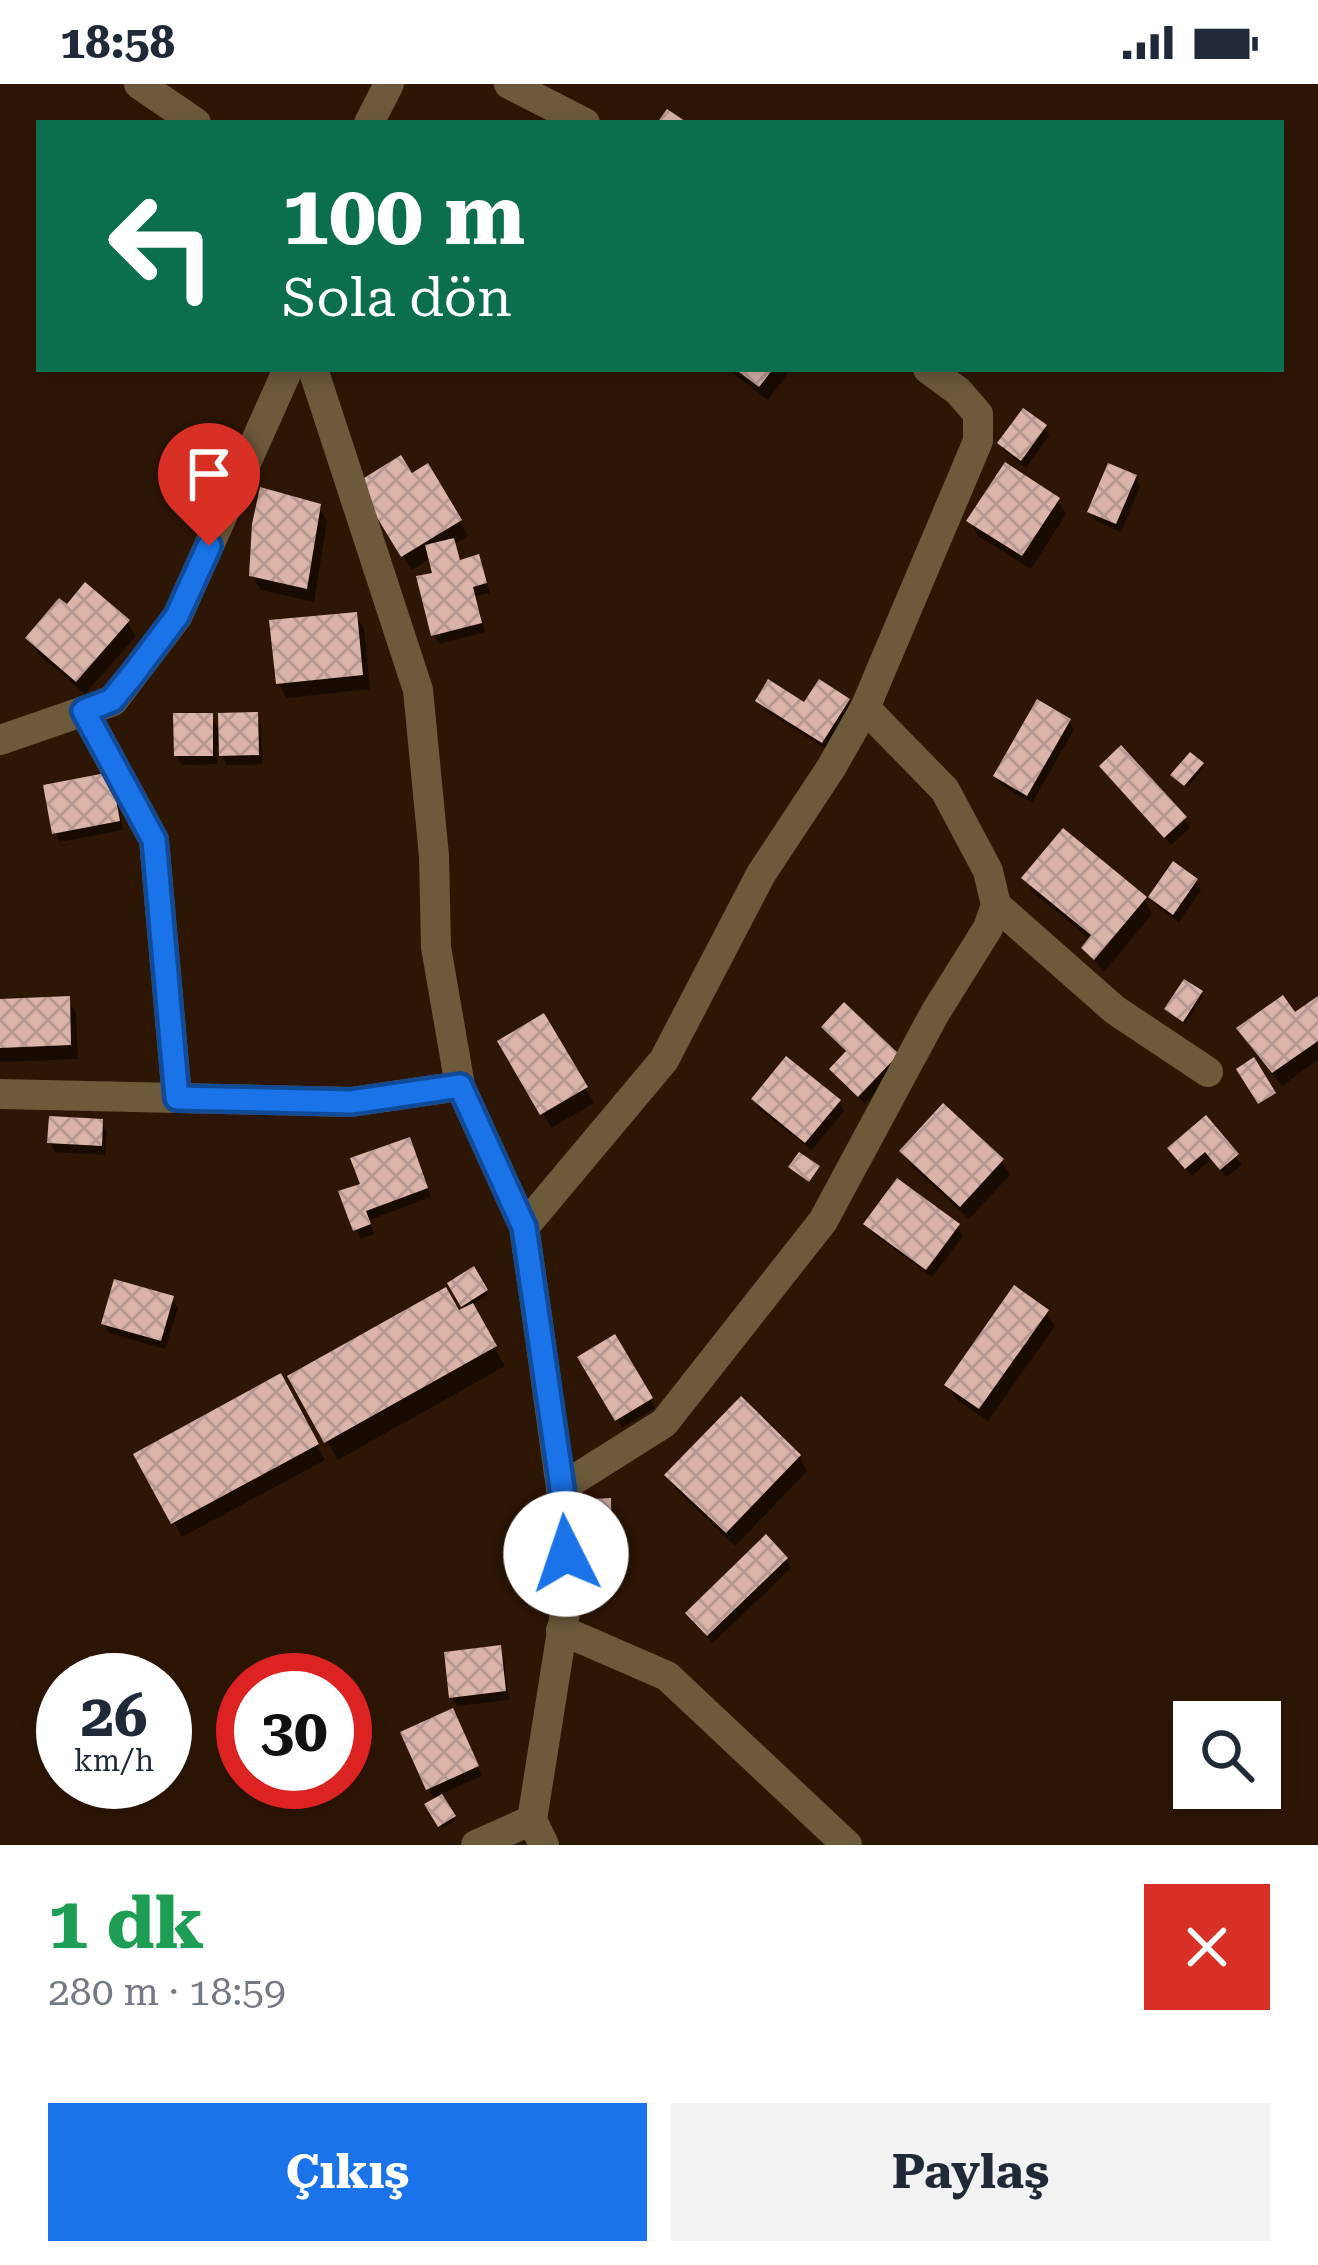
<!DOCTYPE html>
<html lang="tr">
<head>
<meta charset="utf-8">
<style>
  body { margin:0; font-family:"Roboto Serif",serif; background:#f2f2f3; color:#1f2937; height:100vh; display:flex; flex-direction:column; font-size:45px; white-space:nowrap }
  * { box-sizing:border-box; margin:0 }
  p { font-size:39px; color:#747a83 }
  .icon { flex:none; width:66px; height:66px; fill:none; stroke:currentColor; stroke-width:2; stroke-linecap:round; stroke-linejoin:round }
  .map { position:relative; height:1761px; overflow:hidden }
  .sheet { display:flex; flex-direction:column; background:#fff; flex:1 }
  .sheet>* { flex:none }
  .top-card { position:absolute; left:36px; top:36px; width:1248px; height:252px; border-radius:0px; box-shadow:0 6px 18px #0003; background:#0b6e4f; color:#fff; overflow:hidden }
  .controls { position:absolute; left:1173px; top:1617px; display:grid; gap:24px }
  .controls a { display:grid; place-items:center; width:108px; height:108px; border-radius:0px; background:#fff; box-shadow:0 6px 18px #0003; font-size:60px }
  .speed { position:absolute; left:36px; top:1569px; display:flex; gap:24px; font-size:60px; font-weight:700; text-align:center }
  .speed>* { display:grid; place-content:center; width:156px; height:156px; border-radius:50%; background:#fff; box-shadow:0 6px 18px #0003; line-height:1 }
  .speed small { font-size:30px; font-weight:400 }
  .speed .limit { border:18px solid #d22; background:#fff; color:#111 }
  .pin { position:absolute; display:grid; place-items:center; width:102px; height:102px; color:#fff; margin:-123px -51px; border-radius:50% 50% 50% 0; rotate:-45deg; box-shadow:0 0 12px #0007 }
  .pin .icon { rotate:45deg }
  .me { position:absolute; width:132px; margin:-66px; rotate:356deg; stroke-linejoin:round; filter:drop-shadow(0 0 9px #0008) }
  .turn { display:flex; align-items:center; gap:42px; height:252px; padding:0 48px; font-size:54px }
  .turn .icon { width:156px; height:156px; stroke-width:2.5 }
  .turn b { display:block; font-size:84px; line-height:102px }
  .round { display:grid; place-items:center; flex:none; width:126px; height:126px; border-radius:0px; background:#f2f2f3 }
  .head { display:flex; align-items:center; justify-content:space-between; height:204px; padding:0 48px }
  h1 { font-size:72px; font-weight:700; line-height:90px; color:#1e9e55 }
  .primary-button { display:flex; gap:24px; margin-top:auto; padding:24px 48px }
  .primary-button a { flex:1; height:138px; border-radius:0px; background:#1a73e8; color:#fff; font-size:48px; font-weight:700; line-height:138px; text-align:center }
  .primary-button a+a { background:#f2f2f3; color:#1f2937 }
  .status { display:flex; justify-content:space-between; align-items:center; height:84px; padding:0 60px; background:#fff; direction:ltr }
  .status svg { height:33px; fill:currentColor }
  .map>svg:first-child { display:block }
</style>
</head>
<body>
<div class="status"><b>18:58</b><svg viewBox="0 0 49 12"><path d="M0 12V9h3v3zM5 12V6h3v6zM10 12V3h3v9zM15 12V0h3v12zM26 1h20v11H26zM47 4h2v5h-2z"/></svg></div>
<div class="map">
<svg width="1318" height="1761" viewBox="0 0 1318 1761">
  <defs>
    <pattern id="building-cross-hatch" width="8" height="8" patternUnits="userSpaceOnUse" patternTransform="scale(3)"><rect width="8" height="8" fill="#dab3a9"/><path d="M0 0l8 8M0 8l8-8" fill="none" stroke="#b69890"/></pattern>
  </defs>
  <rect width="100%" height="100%" fill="#2e1604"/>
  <g fill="#0007">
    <path d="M727 285H791L768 316Z"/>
    <path d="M1044 343 1049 352 1026 384 1005 368 1000 359Z"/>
    <path d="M427 383 468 452 454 460 461 478 478 474 490 509 475 512 485 548 439 560 434 551 436 491 431 474 412 486 360 400 411 393Z"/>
    <path d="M1135 393 1140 403 1121 448 1096 437 1091 428Z"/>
    <path d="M1058 416 1066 430 1031 485 978 452 970 437Z"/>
    <path d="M319 423 327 437 314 518 261 506 252 492Z"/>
    <path d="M67 524 127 538 136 552 85 610 37 569 28 555Z"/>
    <path d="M356 531 364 545 370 605 287 614 278 599Z"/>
    <path d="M758 617 805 622 848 617 853 626 828 666 764 626Z"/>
    <path d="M256 631 261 640 262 680 227 681 216 662 217 680 182 681 177 672 211 632 221 650Z"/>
    <path d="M1069 637 1074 646 1032 719 1002 702 996 692Z"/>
    <path d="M1201 681 1203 685 1187 704 1176 694Z"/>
    <path d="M1108 691 1184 735 1190 744 1171 761Z"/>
    <path d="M114 701 123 746 60 758 55 749Z"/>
    <path d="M1025 794 1144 815 1152 830 1104 888 1084 864 1091 856 1033 808Z"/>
    <path d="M1196 797 1201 806 1179 838 1157 822 1152 813Z"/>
    <path d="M1201 909 1203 913 1185 940 1167 926Z"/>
    <path d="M68 915 76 929 78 975 0 978V918Z"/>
    <path d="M1318 915V976L1282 1002 1248 959Z"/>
    <path d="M543 933 594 1019 551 1044 501 958Z"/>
    <path d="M824 944 901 981 865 1020 832 985 847 969Z"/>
    <path d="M754 1016 839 1018 844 1027 812 1066 759 1025Z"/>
    <path d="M1206 1036 1242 1081 1226 1093 1212 1075 1192 1092 1176 1073Z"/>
    <path d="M101 1038 107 1047 105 1071 55 1068 50 1059Z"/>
    <path d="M413 1065 431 1113 369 1136 374 1150 361 1155 356 1146 364 1102Z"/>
    <path d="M903 1068 1001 1077 1010 1091 969 1135 911 1082Z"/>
    <path d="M866 1140 957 1143 963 1152 932 1193 872 1149Z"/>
    <path d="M473 1186 488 1211 470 1221 505 1282 338 1376 291 1293 466 1226 451 1200Z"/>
    <path d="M172 1215 178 1224 165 1265 109 1249 104 1239Z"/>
    <path d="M1046 1228 1055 1242 988 1337 956 1315 948 1301Z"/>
    <path d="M614 1255 655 1324 622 1344 581 1274Z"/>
    <path d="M280 1293 325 1376 182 1453 137 1371Z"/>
    <path d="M799 1372 807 1387 735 1462 676 1406 668 1392Z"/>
    <path d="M786 1475 791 1484 713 1559 694 1539 689 1530Z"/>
    <path d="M499 1565 504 1574 509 1616 457 1622 452 1613Z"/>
    <path d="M457 1637 482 1692 439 1711 455 1736 443 1744 429 1721 436 1717 429 1705Z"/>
  </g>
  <g fill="url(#building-cross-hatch)">
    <path d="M667 25 688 39H657Z"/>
    <path d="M735 285H773L759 303Z"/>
    <path d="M1023 324 1047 341 1021 377 997 359Z"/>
    <path d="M401 371 412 389 428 379 462 436 401 473 356 399Z"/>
    <path d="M1005 378 1060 414 1022 472 966 437Z"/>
    <path d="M1108 379 1137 391 1116 440 1087 428Z"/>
    <path d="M260 403 321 420 307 505 249 492 252 440Z"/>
    <path d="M454 454 460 476 479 470 487 499 473 503 482 539 431 552 416 492 432 489 425 461Z"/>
    <path d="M85 498 130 536 76 598 25 554 59 514 67 520Z"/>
    <path d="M357 528 363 591 276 600 269 536Z"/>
    <path d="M768 595 804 618 819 595 850 615 822 659 755 617Z"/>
    <path d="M1037 615 1071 635 1027 712 993 692Z"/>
    <path d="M258 628 259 671 219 672 218 629Z"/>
    <path d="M173 629H213V672H174Z"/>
    <path d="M1121 661 1187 733 1164 754 1099 682Z"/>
    <path d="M1190 668 1204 679 1184 702 1170 691Z"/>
    <path d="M111 688 120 737 52 750 43 701Z"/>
    <path d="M1063 744 1147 813 1094 876 1081 864 1091 851 1021 794Z"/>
    <path d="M1173 777 1198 795 1173 831 1148 813Z"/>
    <path d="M1184 895 1203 907 1183 938 1164 925Z"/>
    <path d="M1283 911 1295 928 1318 912V957L1272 989 1236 944Z"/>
    <path d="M70 912 71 961 0 964V915Z"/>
    <path d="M844 918 899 970 858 1013 829 985 846 967 821 943Z"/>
    <path d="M544 929 588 1003 540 1031 497 957Z"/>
    <path d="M786 972 841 1016 805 1059 751 1015Z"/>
    <path d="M1254 973 1276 1009 1258 1020 1236 985Z"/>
    <path d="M943 1019 1004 1075 960 1123 899 1067Z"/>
    <path d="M1206 1031 1239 1070 1220 1086 1205 1068 1185 1085 1167 1064Z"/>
    <path d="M49 1032 103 1035 102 1062 47 1059Z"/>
    <path d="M410 1053 428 1104 366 1127 371 1140 353 1147 338 1107 360 1100 350 1074Z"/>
    <path d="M799 1068 820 1082 809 1098 788 1083Z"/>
    <path d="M897 1094 960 1140 926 1186 863 1140Z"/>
    <path d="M474 1182 488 1206 461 1223 447 1199Z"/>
    <path d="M114 1195 174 1212 161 1257 101 1240Z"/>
    <path d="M1014 1201 1049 1226 979 1325 944 1301Z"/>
    <path d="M446 1203 459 1226 473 1219 497 1262 324 1359 287 1292Z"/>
    <path d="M615 1250 653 1314 615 1337 577 1273Z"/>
    <path d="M281 1289 319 1360 171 1440 133 1370Z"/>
    <path d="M741 1312 801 1371 726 1449 664 1391Z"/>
    <path d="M611 1414 612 1468H591L590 1415Z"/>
    <path d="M766 1450 788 1474 707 1552 685 1529Z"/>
    <path d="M501 1561 506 1607 449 1614 444 1568Z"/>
    <path d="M453 1624 479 1682 426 1706 400 1648Z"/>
    <path d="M442 1710 456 1732 438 1743 424 1720Z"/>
  </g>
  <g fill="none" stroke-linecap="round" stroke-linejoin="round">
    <g stroke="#6d5a3b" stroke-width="30">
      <path d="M139 0 196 39"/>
      <path d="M509 0 585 39"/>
      <path d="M369 39 389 0"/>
      <path d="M313 285 418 606 434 772 436 863 460 1002 524 1143 537 1232 561 1404 569 1503 532 1736 544 1761"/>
      <path d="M84 627 154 756 177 1014"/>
      <path d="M0 656 113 617 177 533 288 285"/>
      <path d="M996 821 1115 926 1208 988"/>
      <path d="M0 1010 351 1018 460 1002"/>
      <path d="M524 1143 664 976 761 790 831 684 865 624 978 357V330L958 307 928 285"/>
      <path d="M561 1404 664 1339 823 1137 935 929 988 844 996 821 988 787 945 706 865 624"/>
      <path d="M561 1546 667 1592 847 1761"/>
      <path d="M476 1761 532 1736"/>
    </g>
  </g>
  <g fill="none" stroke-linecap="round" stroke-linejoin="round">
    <defs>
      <path id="route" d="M209 462 177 532 134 589 112 616 84 627 154 756 177 1014 351 1018 460 1002 524 1143 562 1404 566 1470"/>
    </defs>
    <use href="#route" stroke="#114b97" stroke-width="30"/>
    <use href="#route" stroke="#1a73e8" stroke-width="21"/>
  </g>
</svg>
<div class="controls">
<a><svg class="icon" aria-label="search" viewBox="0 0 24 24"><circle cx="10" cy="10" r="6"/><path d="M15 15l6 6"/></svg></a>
</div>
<div class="speed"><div>26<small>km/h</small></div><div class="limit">30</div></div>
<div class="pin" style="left:209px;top:462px;background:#d93025"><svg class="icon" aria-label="arrive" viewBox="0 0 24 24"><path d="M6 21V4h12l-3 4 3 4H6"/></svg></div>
<svg class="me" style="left:566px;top:1470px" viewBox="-20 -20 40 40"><circle r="19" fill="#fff"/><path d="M0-13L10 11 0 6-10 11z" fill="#1a73e8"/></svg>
<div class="top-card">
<div class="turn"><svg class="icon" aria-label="left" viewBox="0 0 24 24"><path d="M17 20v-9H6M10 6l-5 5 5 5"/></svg><div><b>100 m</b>Sola dön</div></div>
</div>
</div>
<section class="sheet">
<div class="head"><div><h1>1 dk</h1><p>280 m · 18:59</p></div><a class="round" style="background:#d93025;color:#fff"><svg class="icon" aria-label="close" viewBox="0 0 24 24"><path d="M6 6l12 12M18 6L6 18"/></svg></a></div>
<div class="primary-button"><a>Çıkış</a><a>Paylaş</a></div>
</section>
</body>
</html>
